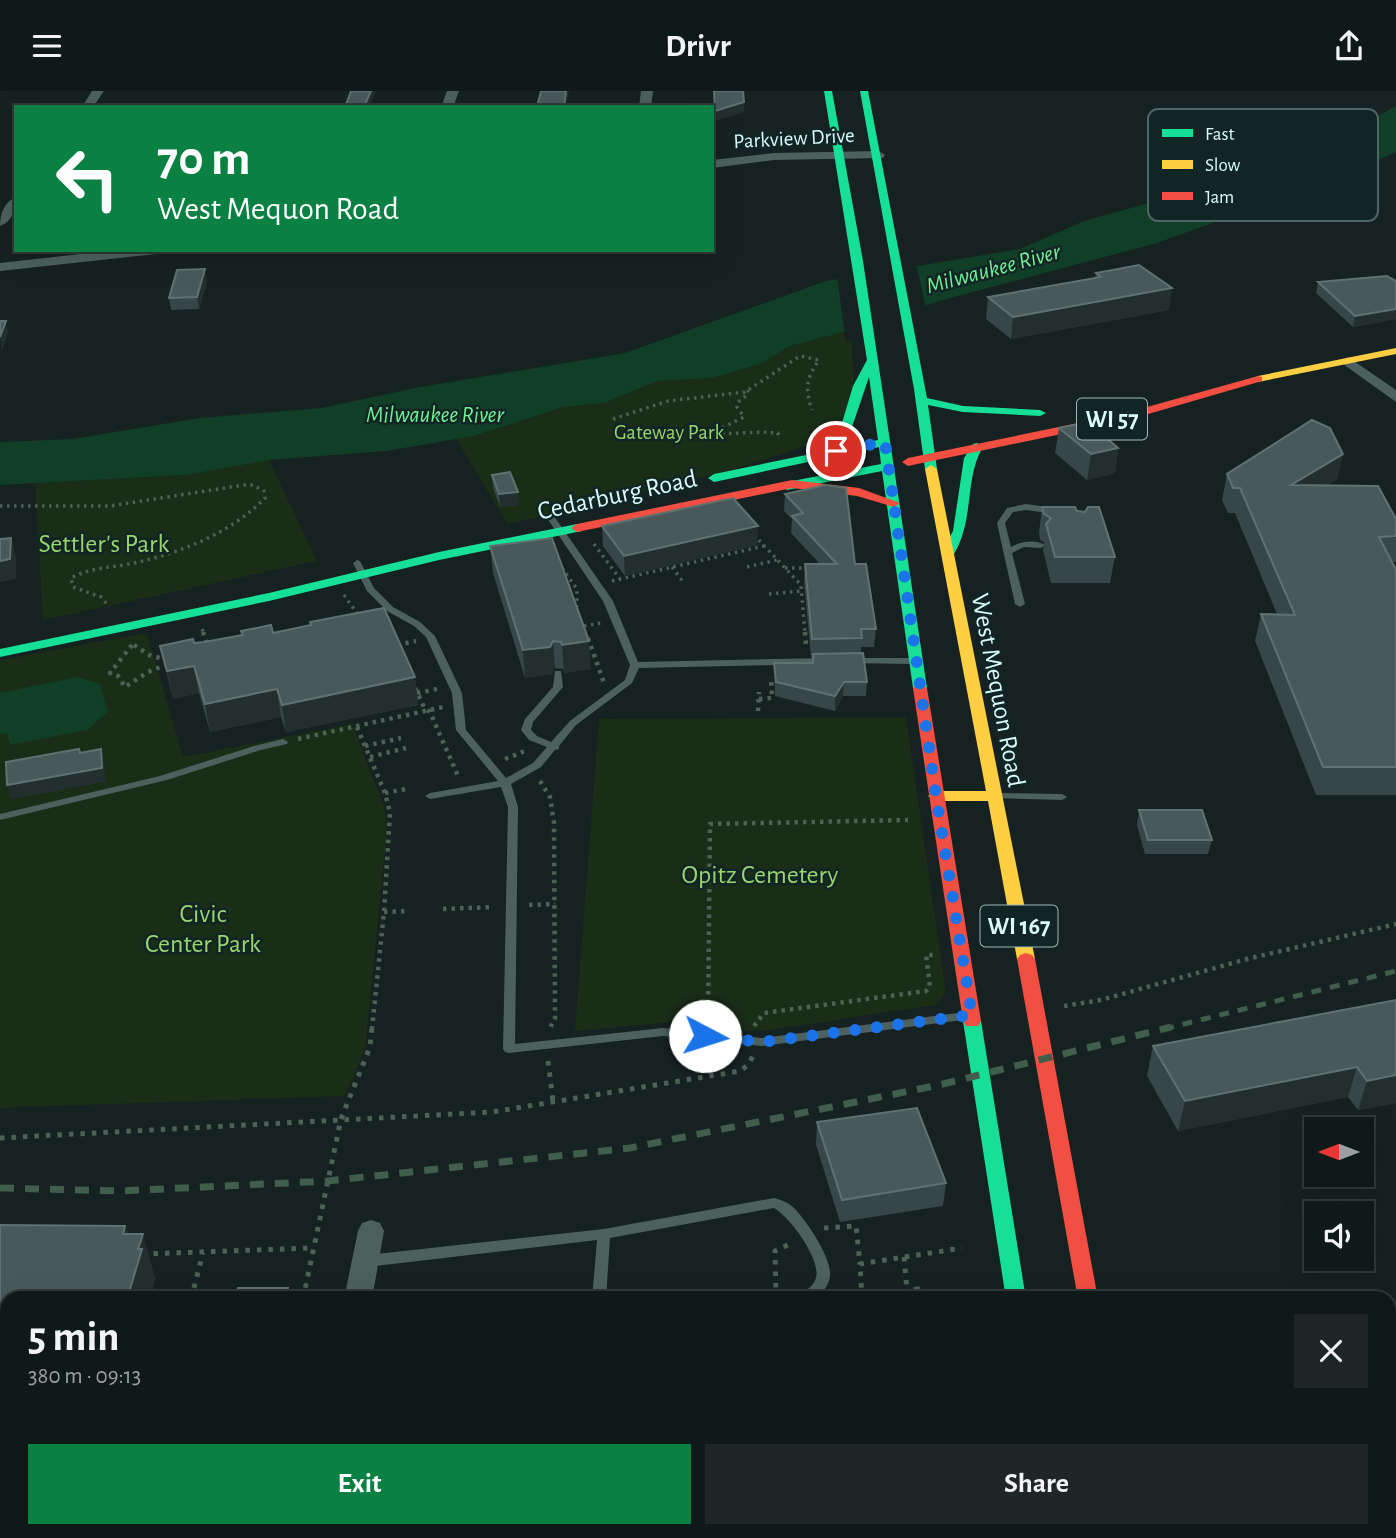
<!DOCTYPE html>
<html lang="en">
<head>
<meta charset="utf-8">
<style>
  body { margin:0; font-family:"Alegreya Sans",sans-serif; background:#1e2626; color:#f1f3f6; height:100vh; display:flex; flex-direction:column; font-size:26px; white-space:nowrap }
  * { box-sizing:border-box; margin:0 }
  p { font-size:23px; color:#9ca0a2 }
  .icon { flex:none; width:38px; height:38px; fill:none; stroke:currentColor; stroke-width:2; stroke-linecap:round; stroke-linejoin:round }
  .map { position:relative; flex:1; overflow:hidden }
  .drawer { position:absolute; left:0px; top:1200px; width:1396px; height:247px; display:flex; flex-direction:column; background:#101919; border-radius:21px 21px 0 0; box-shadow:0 7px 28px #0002,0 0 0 2px #303838 }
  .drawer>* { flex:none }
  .top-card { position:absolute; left:14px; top:14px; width:700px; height:147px; border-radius:0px; box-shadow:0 7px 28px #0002,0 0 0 2px #303838; background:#0b8043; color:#fff; overflow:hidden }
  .needle { width:46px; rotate:270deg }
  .controls { position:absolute; left:1304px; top:1026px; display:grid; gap:14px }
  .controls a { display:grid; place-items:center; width:70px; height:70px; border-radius:0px; background:#101919; box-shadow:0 7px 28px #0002,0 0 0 2px #303838; font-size:35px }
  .pin { position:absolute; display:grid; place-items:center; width:60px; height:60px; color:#fff; margin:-30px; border:4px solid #fff; border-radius:50%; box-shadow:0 2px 7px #0007 }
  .me { position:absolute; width:77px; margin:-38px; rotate:95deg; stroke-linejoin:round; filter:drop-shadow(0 0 5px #0008) }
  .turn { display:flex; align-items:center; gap:24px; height:147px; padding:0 28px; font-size:32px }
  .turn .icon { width:91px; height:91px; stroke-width:2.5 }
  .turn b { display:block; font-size:49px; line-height:60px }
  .round { display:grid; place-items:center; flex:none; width:74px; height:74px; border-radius:0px; background:#1e2626 }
  .headline { display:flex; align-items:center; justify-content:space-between; height:119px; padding:0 28px }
  h1 { font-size:42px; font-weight:700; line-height:52px }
  .primary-button { display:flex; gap:14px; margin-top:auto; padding:14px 28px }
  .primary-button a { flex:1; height:80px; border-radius:0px; background:#0b8043; color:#fff; font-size:28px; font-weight:700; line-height:80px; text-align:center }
  .primary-button a+a { background:#1e2626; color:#f1f3f6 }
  header { display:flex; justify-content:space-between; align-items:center; height:91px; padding:0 28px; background:#101919; font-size:32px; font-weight:700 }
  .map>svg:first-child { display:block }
</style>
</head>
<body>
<header><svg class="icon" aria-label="menu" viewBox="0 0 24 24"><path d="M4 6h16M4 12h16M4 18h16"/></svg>Drivr<svg class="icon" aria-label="share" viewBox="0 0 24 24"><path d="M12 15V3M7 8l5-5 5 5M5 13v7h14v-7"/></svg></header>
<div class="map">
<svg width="1396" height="1447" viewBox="0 0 1396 1447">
  <rect width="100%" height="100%" fill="#162121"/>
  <g fill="#192d17">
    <path d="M844 241 846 251 853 249C851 262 854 274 854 287 853 295 843 330 838 337 819 364 554 423 507 433L456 348 474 345 563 316 605 312 657 290 712 287 761 273 790 255Z"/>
    <path d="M269 369 317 470 43 529 35 392 186 384Z"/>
    <path d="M147 542 183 666 352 633 384 715 387 740 365 958 345 1005 0 1017V569Z"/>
    <path d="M906 626 946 901 941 909 934 914 771 939 745 940 675 931 575 940 599 628Z"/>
  </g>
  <g fill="#103e26">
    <path d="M1396 15V61L1343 85 1157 152 936 211 844 241 790 255 761 273 712 287 657 290 605 312 563 316 474 345 386 360 270 369 186 384 0 394V351L72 348 199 327 321 317 420 296 625 262 826 190 1020 158 1084 130 1153 111 1200 96 1226 83 1300 61 1343 44Z"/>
    <path d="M77 586 100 593 108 621 87 639 10 654 7 642 0 643V602Z"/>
  </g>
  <path fill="#162121" d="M916 172 926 218 845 245 837 184Z"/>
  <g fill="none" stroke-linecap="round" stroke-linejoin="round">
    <g stroke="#4c6255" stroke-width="3.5" stroke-dasharray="2.5 4.5" stroke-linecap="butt">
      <path d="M748 299V303L738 311 737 316 744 326 710 343C733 343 755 340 778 342V347"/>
      <path d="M613 328 668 310 745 301 800 265 819 269C806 287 805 298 812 319"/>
      <path d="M0 415H110L244 394H253L264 400 265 407C230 443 178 463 129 473 109 477 89 477 71 487L73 496 101 506 109 516"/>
      <path d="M754 444 801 494 805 543"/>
      <path d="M594 453 620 488"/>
      <path d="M672 476 684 492"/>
      <path d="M747 476 777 469"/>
      <path d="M562 477 577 498V516"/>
      <path d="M785 477H811"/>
      <path d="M612 490 764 455"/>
      <path d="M769 503 802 500"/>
      <path d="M344 504 359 525"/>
      <path d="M584 535 601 532"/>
      <path d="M202 538 204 543"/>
    </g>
    <g stroke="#4c6255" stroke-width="4.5" stroke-dasharray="3.5 5" stroke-linecap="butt">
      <path d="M203 541 208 556"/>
      <path d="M805 541 806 556"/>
      <path d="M588 547 604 592"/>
      <path d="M132 554 110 582 118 585 125 596 148 581 168 573"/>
      <path d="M134 554 149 564 167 569"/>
      <path d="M397 554 416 550"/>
      <path d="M415 597 424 616 430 621 458 685"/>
      <path d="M417 602 437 598"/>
      <path d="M759 608 772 607 771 586"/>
      <path d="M758 620 759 601"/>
      <path d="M357 636 385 702 390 722 384 821 372 938"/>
      <path d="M298 648 443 616"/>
      <path d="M365 655 401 647"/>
      <path d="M370 666 406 657"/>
      <path d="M505 668 525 660"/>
      <path d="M540 690 550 706 554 732 555 927 550 937"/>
      <path d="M385 702 406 698"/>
      <path d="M529 814 555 813"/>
      <path d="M443 818 494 816"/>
      <path d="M384 821 408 820"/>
      <path d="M1064 915 1101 909 1247 868 1396 833"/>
      <path d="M708 929 710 733 908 729"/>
      <path d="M754 935 764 922 926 900 930 896 926 864H933"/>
    </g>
    <g stroke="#4c6255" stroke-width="5" stroke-dasharray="4.5 7" stroke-linecap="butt">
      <path d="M548 970 553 1010"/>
      <path d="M0 1047 492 1021 740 980 748 974 753 965"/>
      <path d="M824 1137 856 1135 860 1173"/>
      <path d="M142 1163 313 1157"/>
      <path d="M904 1166 907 1200"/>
      <path d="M191 1208 203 1162"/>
      <path d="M303 1208 341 1028 370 956 372 936"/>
      <path d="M776 1208 775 1160 790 1153"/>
      <path d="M862 1208 860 1173 962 1157"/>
      <path d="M897 1208V1202L918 1198 919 1208"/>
      <path d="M927 1208 968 1200"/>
      <path d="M0 1286H7"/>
      <path d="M866 1440V1447"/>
      <path d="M128 1447 130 1440"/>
      <path d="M611 1447 612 1440"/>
    </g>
    <g fill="#4c615e" fill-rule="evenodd">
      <path d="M1026 413 1055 417 1059 420 1055 423 1026 419 1013 421 1005 432 1011 456C1021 450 1035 448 1045 454L1041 457 1024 456 1012 462 1025 513 1020 516 1015 513 997 432 1007 417Z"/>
      <path d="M551 424 554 425 613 510 638 571 826 567 831 570 826 573 639 577 632 592 576 634 559 655V658L555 659 541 676 511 693 518 716 515 953 663 937 762 947 966 921 970 922 972 925 970 928 762 955 663 945 509 962 505 961 503 958 508 716 501 696 430 708 425 705 430 702 498 690 456 639 452 602 426 546 414 535 387 520 367 500 353 472 357 469 360 470 374 497 393 516 420 531 435 545 462 602 466 639 506 687 533 672 547 656 529 649 521 639 525 628 553 596 555 580H561L563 596 533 631 531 639 537 645 551 651 570 630 625 589 630 574 603 510 547 427Z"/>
      <path d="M852 567H913L918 570 913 573 849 572 847 570Z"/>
      <path d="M283 648 288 651 287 653 261 659 167 689 0 729V723L160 685 254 655Z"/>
      <path d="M997 702 1062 703 1067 706 1062 709 993 707 992 705 993 703Z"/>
      <path d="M774 1107C781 1109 788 1111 794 1117 806 1129 832 1167 830 1185 829 1194 823 1202 815 1208H797C803 1200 813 1197 816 1187 821 1168 790 1126 774 1117L610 1147 606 1208H592L597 1149 367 1176 362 1174 360 1170 362 1166 367 1164 604 1138Z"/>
      <path d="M359 1199 573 1202 578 1204 580 1208H353L352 1205 354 1201Z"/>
      <path d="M7 1323V1341L5 1345 0 1346V1324Z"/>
      <path d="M64 1440H80L78 1447H62Z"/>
      <path d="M404 1440H420L419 1447H403Z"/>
      <path d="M502 1440H518L517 1447H501Z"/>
      <path d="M578 1440H594L593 1447H577Z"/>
    </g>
    <g fill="#4c615e" fill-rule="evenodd">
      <path d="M92 0H104L93 16H82Z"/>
      <path d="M447 0H459L453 16H441Z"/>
      <path d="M641 0H653L651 16H639Z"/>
      <path d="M879 60 885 64 883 67 774 69 712 77V69L774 62Z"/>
      <path d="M16 106C16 118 12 131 0 135 0 123 4 111 16 106Z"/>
      <path d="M117 159H162L156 163 0 180V172Z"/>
      <path d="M1348 266 1396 299V311L1343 273 1341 270Z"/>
      <path d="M371 1129 380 1132 384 1140 372 1208H344L358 1140 362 1132Z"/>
      <path d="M300 1440H330L329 1447H299Z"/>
    </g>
    <g fill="#16e098" fill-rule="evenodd">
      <path d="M824 0H832L863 170 927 597 920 601 913 597 882 380 787 399 781 395 787 391 881 373 879 356 714 391 708 387 714 383 811 363 841 335 853 295 867 269ZM869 286 878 349 828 359 852 336Z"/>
      <path d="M860 0H868L927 307 963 315 1040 319 1046 322 1040 325 963 321 928 314 937 378 931 382 925 378 914 298Z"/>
      <path d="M977 352 983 356C964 387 975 428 954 463H944L942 460 953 440 964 367 973 353Z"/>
      <path d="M577 433 583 437 582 440 439 469 269 510 0 566V558L269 502 439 461Z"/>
      <path d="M972 924 978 925 981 930 1026 1208H1006L963 930 966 925Z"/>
      <rect x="1023" y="1440" width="24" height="7"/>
      <path d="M1104 1440H1128L1129 1447H1105Z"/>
    </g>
    <g fill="#ffcf43" fill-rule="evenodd">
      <path d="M1396 257V263L1258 291 1252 288 1258 285Z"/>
      <path d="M931 374 937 378 1035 868 1032 872H1020L1017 868 988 710H936L928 705 936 700H986L925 378Z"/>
      <rect x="1390" y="1283" width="6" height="18"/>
    </g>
    <g fill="#f24e42" fill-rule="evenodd">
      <path d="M1258 285 1262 286V290L1124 330 908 375 902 371 908 367 1122 323Z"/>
      <path d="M792 389 859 397 900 412 894 416 857 405 792 397 577 441 571 437 577 433Z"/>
      <path d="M920 593 927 597 981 930 978 935H966L963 930 913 597Z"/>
      <path d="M1026 862 1032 864 1035 868 1098 1208H1078L1017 868 1020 864Z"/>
    </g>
    <path stroke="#415d4c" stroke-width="5" stroke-dasharray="10 9" stroke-linecap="butt" d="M1164 938 1396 880"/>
    <path stroke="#415d4c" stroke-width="7" stroke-dasharray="14 11" stroke-linecap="butt" d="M0 1097 120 1100 328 1090 630 1057 939 994 1171 936"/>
  </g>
  <g fill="#374646">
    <path d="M1096 182 1169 219 1011 248 986 228 988 206 1095 187Z"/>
    <path d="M207 190 199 218 171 219 169 207Z"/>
    <path d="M1396 190V228L1353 236 1316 202 1318 191Z"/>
    <path d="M1059 337 1118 357 1115 382 1087 389 1055 362Z"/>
    <path d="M1343 363 1337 388 1327 394 1396 428V471H1392L1396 479V704H1316L1255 550 1261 523H1277L1235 422H1228L1222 409 1227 383Z"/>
    <path d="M492 384 519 414 500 416 493 397Z"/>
    <path d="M785 403 855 473 876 538 874 556H861V562L867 591 866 605H843L835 620 775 605 774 572H812V566H811L804 491 805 473H820L791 442 792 428 784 420Z"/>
    <path d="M1042 416 1077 420 1115 466 1110 492H1051L1043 459 1044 451 1040 449 1039 442Z"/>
    <path d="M602 435 757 454 625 485 603 455Z"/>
    <path d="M490 455 591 578 564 582 563 578 555 577 552 583 525 587 493 482Z"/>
    <path d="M310 531 415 586 418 614 286 641 281 626 210 641 199 602 173 608 160 555 204 551 242 544 241 540 273 542 310 535Z"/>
    <path d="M1139 719 1212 749 1208 763H1145L1137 734Z"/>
    <path d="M1396 909V1012L1358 1019 1348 1006 1178 1040 1147 985 1153 955Z"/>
    <path d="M817 1031 946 1092 943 1115 840 1131 816 1054Z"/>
    <path d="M0 1134 125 1135 128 1143 155 1187 153 1195 154 1201 7 1208V1273H0Z"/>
    <rect x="761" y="1440" width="103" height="7"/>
    <path d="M1214 1440H1390L1396 1447H1215Z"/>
  </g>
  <g fill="#232f2f">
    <path d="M371 0H376L369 16H364Z"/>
    <path d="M566 0H569L566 16H564Z"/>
    <path d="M744 11V21L715 30V20Z"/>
    <path d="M205 178 207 190 199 218 197 206Z"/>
    <path d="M1172 197 1169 219 1011 248 1013 226Z"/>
    <path d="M1396 218V228L1353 236 1355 225Z"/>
    <path d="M6 230 8 242 2 261 0 246Z"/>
    <path d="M1118 357 1115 382 1087 389 1091 363Z"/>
    <path d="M1343 363 1337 388 1285 420 1291 394Z"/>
    <path d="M518 401 519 414 500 416 499 403Z"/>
    <path d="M758 435 757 454 625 485 624 465Z"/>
    <path d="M11 447 16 467V488L0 491V470Z"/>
    <path d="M553 550 555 577 552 583 525 587 523 559Z"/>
    <path d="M589 550 591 578 564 582 562 554Z"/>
    <path d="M194 575 199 602 173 608 167 580Z"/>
    <path d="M415 586 418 614 286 641 282 614Z"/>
    <path d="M844 591 843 605 835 620V605Z"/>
    <path d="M277 598 281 626 210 641 205 613Z"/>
    <path d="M101 658 104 673 106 691 11 708 7 694Z"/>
    <path d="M1357 976 1348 1006 1178 1040 1185 1010Z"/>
    <path d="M1396 984V1012L1358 1019 1367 990Z"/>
    <path d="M125 1135 137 1174 138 1158 143 1143 155 1187 153 1195 154 1201 152 1208H127L123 1143Z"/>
    <path d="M288 1197 290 1208H286Z"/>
  </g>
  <g fill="#495959" stroke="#5f7272" stroke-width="2">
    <path d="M351 0H371L364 16H345Z"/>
    <path d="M541 0H566L564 16H537Z"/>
    <path d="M714 0H743L744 11 715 20Z"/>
    <path d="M1139 174 1172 197 1013 226 988 206 1101 186 1096 182Z"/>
    <path d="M205 178 197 206 169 207 177 179Z"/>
    <path d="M1387 185 1396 190V218L1355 225 1318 191Z"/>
    <path d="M0 230H6L0 246Z"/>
    <path d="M1312 329 1330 337 1343 363 1291 394 1378 395 1396 428V445L1379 446 1396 479V676H1323L1261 523 1295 524 1240 397H1233L1227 383Z"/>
    <path d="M1088 331 1118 357 1091 363 1059 337Z"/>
    <path d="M510 381 518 401 499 403 492 384Z"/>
    <path d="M826 394 846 397 855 473H866L876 538H861L862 547 812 548 805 473H837L792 425 803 422 785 403Z"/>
    <path d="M733 407 758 435 624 465 602 435Z"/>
    <path d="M1042 416H1075L1077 420 1085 421 1088 416H1099L1115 466H1055L1046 433 1051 427 1044 423Z"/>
    <path d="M11 447 10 468 0 470V448Z"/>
    <path d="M552 447 589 550 562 554 561 551 553 550 550 556 523 559 490 455Z"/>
    <path d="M384 517 415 586 282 614 277 598 205 613 194 575 167 580 160 555 193 548 194 552 204 551 243 544 241 540 271 534 273 542 311 534 310 531Z"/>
    <path d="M863 562 867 591H844L835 605 776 591 774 572H813V563Z"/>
    <path d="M79 658 80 662 101 658 102 677 7 694 6 671Z"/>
    <path d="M1139 719H1202L1212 749H1148Z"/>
    <path d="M1396 909V984L1367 990 1357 976 1185 1010 1153 955Z"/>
    <path d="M917 1017 946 1092 842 1109 817 1031Z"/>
    <path d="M0 1134 125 1135 123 1143H143L138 1158H142L127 1208H7V1230H0Z"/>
    <path d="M238 1197H288L286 1208H235Z"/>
    <path d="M1390 1414H1396V1447H1232L1230 1440H1390Z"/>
    <path d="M762 1440H864V1445L762 1444Z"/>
  </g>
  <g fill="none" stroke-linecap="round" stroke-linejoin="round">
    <path stroke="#1a73e8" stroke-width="12" stroke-dasharray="0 21.6" d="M705 945 762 951 972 924 936 705 885 351 836 360"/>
  </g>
  <g text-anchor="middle" stroke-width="5" stroke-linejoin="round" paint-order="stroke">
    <g font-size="21" fill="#d9fbfa" stroke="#122525">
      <text transform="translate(794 47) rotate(-3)" y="7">Parkview Drive</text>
    </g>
    <g font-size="21" fill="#98d56c" stroke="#122525">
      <text x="669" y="348">Gateway Park</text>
    </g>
    <g font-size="23" font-style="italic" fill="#71f297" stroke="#122525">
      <text transform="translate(993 177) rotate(-15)" y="8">Milwaukee River</text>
      <text x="435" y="331">Milwaukee River</text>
    </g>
    <g fill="#122525" stroke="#9dbbba" stroke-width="2">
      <rect x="1077" y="307.5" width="70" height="41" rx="5"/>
      <rect x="980.5" y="814.5" width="77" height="41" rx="5"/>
    </g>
    <g font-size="24" font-weight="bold" fill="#d9fbfa">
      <text x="1112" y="336">WI 57</text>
      <text x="1019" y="843">WI 167</text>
    </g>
    <g font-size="26" fill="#d9fbfa" stroke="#122525">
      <text transform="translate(617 403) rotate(-12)" y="9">Cedarburg Road</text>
      <text transform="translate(999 599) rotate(79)" y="9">West Mequon Road</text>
    </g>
    <g font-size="26" fill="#98d56c" stroke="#122525">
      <text x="104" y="461">Settler's Park</text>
      <text x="760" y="792">Opitz Cemetery</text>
      <text x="203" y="831">Civic<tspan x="203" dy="30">Center Park</tspan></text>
    </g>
  </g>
  <rect x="1148" y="18" width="230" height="112" rx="10" fill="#122525" stroke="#4e6565" stroke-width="2"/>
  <rect x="1162" y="38" width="31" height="8" fill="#16e098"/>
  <rect x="1162" y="69" width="31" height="9" fill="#ffcf43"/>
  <rect x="1162" y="101" width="31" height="8" fill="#f24e42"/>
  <g font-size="19" fill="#d9fbfa">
    <text x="1205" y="49">Fast</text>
    <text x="1205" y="80">Slow</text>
    <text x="1205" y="112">Jam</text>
  </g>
</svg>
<div class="controls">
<a><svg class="needle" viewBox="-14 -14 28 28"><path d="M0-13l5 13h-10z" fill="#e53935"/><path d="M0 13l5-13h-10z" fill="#9ca0a2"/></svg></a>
<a><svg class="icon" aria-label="sound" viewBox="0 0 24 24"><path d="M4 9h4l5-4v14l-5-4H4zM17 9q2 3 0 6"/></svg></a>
</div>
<div class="pin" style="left:836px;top:360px;background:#d93025"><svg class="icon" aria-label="arrive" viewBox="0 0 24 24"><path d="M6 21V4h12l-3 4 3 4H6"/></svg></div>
<svg class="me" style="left:705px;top:945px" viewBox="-20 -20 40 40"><circle r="19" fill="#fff"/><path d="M0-13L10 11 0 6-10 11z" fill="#1a73e8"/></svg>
<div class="top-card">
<div class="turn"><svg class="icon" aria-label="left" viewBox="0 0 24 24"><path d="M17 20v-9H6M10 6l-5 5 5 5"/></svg><div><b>70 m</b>West Mequon Road</div></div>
</div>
<section class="drawer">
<div class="headline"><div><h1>5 min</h1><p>380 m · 09:13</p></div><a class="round"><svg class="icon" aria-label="close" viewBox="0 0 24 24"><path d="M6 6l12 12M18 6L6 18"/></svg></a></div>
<div class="primary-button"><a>Exit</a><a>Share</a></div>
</section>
</div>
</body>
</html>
